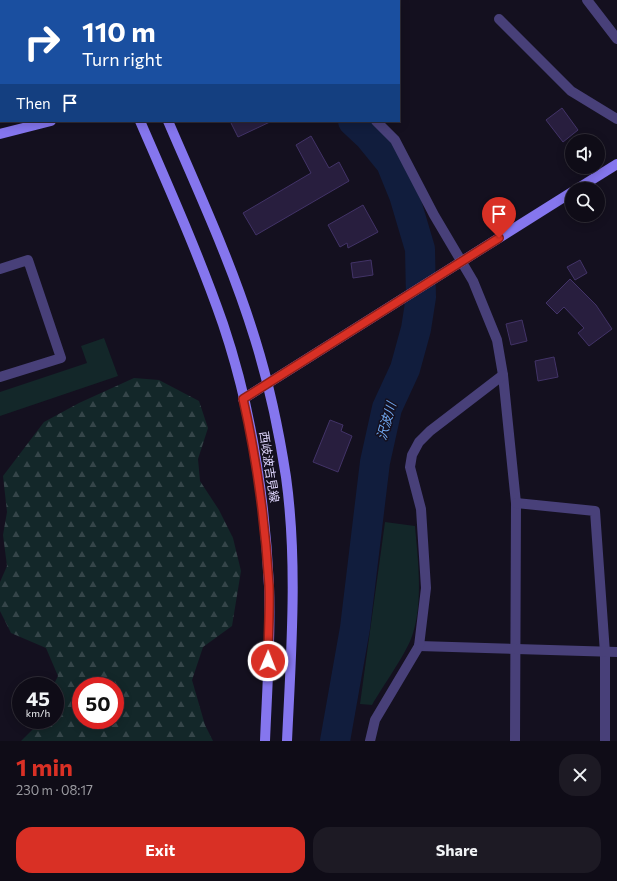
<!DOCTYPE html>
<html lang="en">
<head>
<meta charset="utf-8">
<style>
  body { margin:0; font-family:Commissioner,"Noto Sans JP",sans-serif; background:#1d1a24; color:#f1f3f6; height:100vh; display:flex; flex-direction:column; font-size:15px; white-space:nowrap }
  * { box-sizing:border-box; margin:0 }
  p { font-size:13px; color:#9b9ba1 }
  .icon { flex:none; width:22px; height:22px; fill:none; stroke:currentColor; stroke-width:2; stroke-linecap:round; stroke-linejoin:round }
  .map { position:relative; height:741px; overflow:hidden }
  .side { display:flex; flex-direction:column; background:#0f0c17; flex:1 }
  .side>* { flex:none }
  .guide { position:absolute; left:0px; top:0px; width:400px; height:122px; box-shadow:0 2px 10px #0003,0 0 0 1px #2f2c36; background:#1a4fa0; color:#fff; overflow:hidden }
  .controls { position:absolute; left:565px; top:134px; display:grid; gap:8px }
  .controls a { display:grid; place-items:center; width:40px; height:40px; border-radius:50%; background:#0f0c17; box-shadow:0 2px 10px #0003,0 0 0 1px #2f2c36; font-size:20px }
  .speed { position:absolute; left:12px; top:677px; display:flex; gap:8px; font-size:20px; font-weight:700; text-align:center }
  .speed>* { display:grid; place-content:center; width:52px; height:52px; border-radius:50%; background:#0f0c17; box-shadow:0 2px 10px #0003,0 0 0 1px #2f2c36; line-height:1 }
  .speed small { font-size:10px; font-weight:400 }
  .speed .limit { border:6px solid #d22; background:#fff; color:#111 }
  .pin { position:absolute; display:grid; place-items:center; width:34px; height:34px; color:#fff; margin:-41px -17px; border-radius:50% 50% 50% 0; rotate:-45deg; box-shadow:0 0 4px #0007 }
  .pin .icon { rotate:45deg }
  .me { position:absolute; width:44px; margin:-22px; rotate:1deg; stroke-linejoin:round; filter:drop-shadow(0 0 3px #0008) }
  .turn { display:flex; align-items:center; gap:14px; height:84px; padding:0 16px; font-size:18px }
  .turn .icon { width:52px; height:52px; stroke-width:2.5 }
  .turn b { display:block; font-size:28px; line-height:34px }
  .then { display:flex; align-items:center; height:38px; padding:0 16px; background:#0003; gap:8px; font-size:15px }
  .round { display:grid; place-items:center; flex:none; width:42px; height:42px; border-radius:16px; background:#1d1a24 }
  .overview { display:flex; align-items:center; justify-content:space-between; height:68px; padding:0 16px }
  h1 { font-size:24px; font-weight:700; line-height:30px; color:#d93025 }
  .primary-button { display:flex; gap:8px; margin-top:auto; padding:8px 16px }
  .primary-button a { flex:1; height:46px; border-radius:16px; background:#d93025; color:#fff; font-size:16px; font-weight:700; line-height:46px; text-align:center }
  .primary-button a+a { background:#1d1a24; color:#f1f3f6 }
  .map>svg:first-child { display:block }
</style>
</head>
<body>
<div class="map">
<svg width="617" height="741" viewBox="0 0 617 741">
  <defs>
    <pattern id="forest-firs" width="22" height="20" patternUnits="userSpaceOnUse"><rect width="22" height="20" fill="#132729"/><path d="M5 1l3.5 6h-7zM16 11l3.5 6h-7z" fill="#354549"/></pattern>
  </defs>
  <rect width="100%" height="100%" fill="#14101f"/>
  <path fill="url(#forest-firs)" fill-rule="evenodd" d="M134 378 159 380 199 401 208 428 198 459 200 481 219 510 233 538 241 571 232 626 203 647 192 680 205 725 213 741H21L33 729 37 720H55V686H53L58 676 46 648 11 633 0 611V582L7 566 3 535 7 512 3 476 44 422 79 403ZM81 686H115V720H81Z"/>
  <g fill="#132729">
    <path d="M104 338 118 376 0 416V392L87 363 81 346Z"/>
    <path d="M385 522 415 526C418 561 424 606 411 639 403 658 383 686 372 705L360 704Z"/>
  </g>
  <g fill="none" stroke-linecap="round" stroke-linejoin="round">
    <g stroke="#111d3d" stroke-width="30">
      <path d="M168 0 169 1"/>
      <path d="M335 741 355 628 375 462 387 408 405 369 416 329 421 297 420 249 404 195 391 163 369 136 353 121"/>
    </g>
  </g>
  <g fill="#281e3e" stroke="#423367">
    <path d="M562 108 578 130 563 142 546 120Z"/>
    <path d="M230 121H272L238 137Z"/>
    <path d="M311 136 329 168 339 162 349 181 256 235 243 213 311 173 296 145Z"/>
    <path d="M363 205 378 232 348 248 347 243 340 247 328 225Z"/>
    <path d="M371 260 373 275 353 278 351 263Z"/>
    <path d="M580 260 587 273 575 280 567 267Z"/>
    <path d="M570 279 596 305 612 329 589 346 578 333 584 328 564 307 557 314 546 303Z"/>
    <path d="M522 320 527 341 511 345 506 324Z"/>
    <path d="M554 357 558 377 538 381 535 361Z"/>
    <path d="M330 420 343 425 341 431 352 436 338 472 313 462Z"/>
  </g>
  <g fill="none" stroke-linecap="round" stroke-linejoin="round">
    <g stroke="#484079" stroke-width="10">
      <path d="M309 0V1"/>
      <path d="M587 0 617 39"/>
      <path d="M499 19 571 91 617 119"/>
      <path d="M376 121 395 140 434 215 473 281 497 340 503 375 516 503 515 741"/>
      <path d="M0 269 28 260 61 358 0 377"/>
      <path d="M516 503 595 511 605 653V741"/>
      <path d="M419 646 617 652"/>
      <path d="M370 741 375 720 419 646 426 588 421 509 410 467 412 455 419 442 430 431 503 375"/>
    </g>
    <g stroke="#8576ee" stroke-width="10">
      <path d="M89 0 90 1"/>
      <path d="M118 0V1"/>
      <path d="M140 121C169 188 199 255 223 324 251 407 265 499 269 586 271 638 267 690 265 741"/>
      <path d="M168 121C199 193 232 264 255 339 269 384 279 431 286 477 298 564 291 654 287 741"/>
      <path d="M0 134 51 121"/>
      <path d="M577 189 617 164"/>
      <path d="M243 399 572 192"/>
    </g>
  </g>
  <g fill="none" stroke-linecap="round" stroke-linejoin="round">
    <defs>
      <path id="route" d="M268 661C268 636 270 610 269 585 265 522 257 460 243 399L499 238"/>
    </defs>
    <use href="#route" stroke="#8d1f18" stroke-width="10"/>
    <use href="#route" stroke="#d93025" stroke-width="7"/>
  </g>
  <g text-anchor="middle" stroke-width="3" stroke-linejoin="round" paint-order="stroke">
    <g font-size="12" fill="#dcd3fa" stroke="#14101f">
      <text transform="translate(269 467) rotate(81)" y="4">西岐波吉見線</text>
    </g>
    <g font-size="13" font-style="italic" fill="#6ea5ed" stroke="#14101f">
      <text transform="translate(386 421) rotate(-74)" y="5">沢波川</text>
    </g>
  </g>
</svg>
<div class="controls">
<a><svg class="icon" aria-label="sound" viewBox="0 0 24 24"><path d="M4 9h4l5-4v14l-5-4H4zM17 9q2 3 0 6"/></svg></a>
<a><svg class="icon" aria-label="search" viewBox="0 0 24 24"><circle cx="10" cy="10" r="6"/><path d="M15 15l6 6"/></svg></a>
</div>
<div class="speed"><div>45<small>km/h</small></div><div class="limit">50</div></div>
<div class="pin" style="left:499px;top:238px;background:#d93025"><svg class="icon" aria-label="arrive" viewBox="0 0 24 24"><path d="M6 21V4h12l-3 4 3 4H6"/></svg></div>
<svg class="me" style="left:268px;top:661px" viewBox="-20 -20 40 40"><circle r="17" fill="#d93025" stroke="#fff" stroke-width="3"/><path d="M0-11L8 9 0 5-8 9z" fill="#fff"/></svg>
<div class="guide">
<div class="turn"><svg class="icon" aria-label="right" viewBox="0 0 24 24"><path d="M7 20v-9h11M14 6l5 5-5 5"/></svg><div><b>110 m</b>Turn right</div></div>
<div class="then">Then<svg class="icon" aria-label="arrive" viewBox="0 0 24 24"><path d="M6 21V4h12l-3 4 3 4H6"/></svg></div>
</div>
</div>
<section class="side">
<div class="overview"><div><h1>1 min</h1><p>230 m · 08:17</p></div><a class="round"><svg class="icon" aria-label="close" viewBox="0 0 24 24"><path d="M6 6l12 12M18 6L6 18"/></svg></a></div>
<div class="primary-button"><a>Exit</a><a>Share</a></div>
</section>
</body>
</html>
